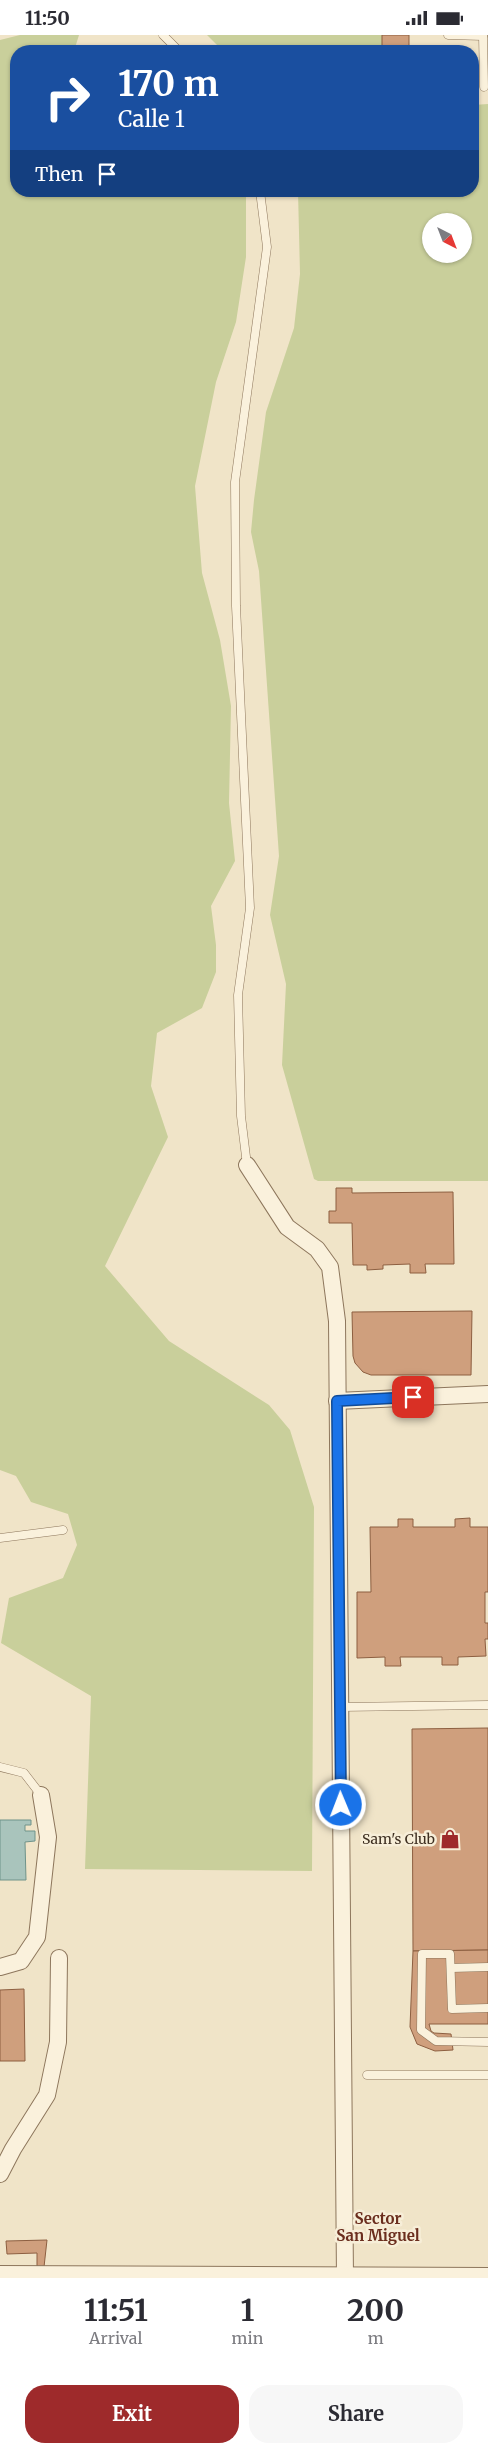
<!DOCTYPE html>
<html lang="en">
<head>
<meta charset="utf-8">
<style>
  body { margin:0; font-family:Merriweather,serif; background:#f7f7f7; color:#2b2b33; height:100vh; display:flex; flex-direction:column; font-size:19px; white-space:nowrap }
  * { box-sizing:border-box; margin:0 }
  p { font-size:16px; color:#7c7c81 }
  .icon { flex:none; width:28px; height:28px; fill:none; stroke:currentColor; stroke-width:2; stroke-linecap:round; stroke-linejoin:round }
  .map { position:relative; height:2243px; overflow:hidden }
  .drawer { display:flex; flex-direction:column; background:#fff; flex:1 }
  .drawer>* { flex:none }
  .hud { position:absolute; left:10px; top:10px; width:469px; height:152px; border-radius:20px; box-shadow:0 1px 4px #0004; background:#1a4fa0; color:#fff; overflow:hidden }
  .needle { width:32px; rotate:138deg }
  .buttons { position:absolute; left:422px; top:178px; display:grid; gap:10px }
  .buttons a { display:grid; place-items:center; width:50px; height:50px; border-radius:50%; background:#fff; box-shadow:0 1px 4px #0004; font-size:25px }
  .pin { position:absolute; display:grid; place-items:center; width:42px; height:42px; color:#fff; margin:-21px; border-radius:10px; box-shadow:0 2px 8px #0006 }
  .me { position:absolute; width:55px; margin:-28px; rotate:359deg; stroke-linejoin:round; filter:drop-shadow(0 0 4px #0008) }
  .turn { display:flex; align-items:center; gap:18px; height:105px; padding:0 25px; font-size:22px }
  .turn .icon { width:65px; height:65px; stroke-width:2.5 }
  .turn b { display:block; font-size:35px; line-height:42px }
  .then { display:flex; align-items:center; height:48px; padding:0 25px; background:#0003; gap:10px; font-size:19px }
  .eta { display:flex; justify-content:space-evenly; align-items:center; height:85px; text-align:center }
  .eta b { font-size:30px; font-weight:700; line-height:35px }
  .cta { display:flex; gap:10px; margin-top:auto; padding:10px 25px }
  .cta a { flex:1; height:58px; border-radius:20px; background:#9e2a2b; color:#fff; font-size:20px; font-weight:700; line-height:58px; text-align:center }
  .cta a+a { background:#f7f7f7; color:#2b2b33 }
  .status { display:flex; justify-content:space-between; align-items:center; height:35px; padding:0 25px; background:#fff; direction:ltr }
  .status svg { height:14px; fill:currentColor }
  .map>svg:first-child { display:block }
</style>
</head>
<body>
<div class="status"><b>11:50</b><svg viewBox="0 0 49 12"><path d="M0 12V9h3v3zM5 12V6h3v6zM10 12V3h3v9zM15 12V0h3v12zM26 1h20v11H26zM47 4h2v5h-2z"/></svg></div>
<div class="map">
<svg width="488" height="2243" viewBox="0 0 488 2243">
  <rect width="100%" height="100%" fill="#f0e4c8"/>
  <g fill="#c9cf9b" fill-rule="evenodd">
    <path d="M20 0H79L74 16H16V156H246V222L236 287 216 347 195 451 202 538 220 605 231 671 229 768 235 826 211 871 216 910V937L202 973 157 998 151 1051 168 1102 105 1231 169 1306 269 1370 290 1395 314 1472 312 1836 85 1834 91 1661 1 1608 9 1563 63 1543 77 1510 68 1479 31 1467 16 1441 0 1435V5Z"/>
    <path d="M207 0H382V16H223Z"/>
    <path d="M488 69V1146H318L314 1144 282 1030 286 949 270 880 279 821 259 536 251 497 254 465 266 377 294 293 300 239 298 156H472L473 70ZM431 186H464V219H431Z"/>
  </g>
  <path fill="#a9c4bc" stroke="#6f938a" d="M0 1785H31V1790H25V1796H35V1806L25 1807 26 1845H0Z"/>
  <g fill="#cf9f7d" stroke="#8d5f41">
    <rect x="382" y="0" width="27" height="16"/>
    <path d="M336 1153H352V1158L453 1157 454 1229H425L426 1238H410V1229L383 1230V1234L367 1235V1230H353L352 1188H329V1176H336Z"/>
    <path d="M472 1276 471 1340H371L363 1337 355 1328 353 1321 352 1277Z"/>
    <path d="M470 1483V1492H488V1557H485V1588H488V1604H485L486 1621 458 1622V1630H442V1622H400L401 1631H385V1622L357 1623V1557H371L370 1492H398V1484H413V1492H455V1484Z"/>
    <path d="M488 1693V1915L413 1916 412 1694Z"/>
    <path d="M488 1915V1989H429L431 1996 434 1998 451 1999 453 2015 435 2016 417 2009 410 1992 413 1916Z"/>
    <path d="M24 1954 25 2026H0V1955Z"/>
    <path d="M47 2205 44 2232H37V2218L7 2219 6 2206Z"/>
  </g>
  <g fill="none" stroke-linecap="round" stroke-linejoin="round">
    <defs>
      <g id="service">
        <path d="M163 0 179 16"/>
        <path d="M448 0 483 1"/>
        <path d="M483 0 484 52"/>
        <path d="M247 1130 241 1081 238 960 250 873 236 571 235 447 267 212 260 156"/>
        <path d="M0 1503 63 1495"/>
        <path d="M340 1672 488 1670"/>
        <path d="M0 1732 24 1738 41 1760"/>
        <path d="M451 1933 488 1932"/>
        <path d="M488 1973 452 1974 450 1919H422L421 1995 436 2006 488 2007"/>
        <path d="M367 2040H488"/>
      </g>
      <g id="minor">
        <path d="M247 1130 287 1192 317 1214 330 1232 337 1286 345 2243"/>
        <path d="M337 1366 488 1359"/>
        <path d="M0 1932 21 1926 37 1902 48 1802 41 1760"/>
        <path d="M0 2139 13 2114 47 2060 58 2007 59 1923"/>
        <path d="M0 2239 488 2241"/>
      </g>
    </defs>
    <use href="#service" stroke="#8d765c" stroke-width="9"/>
    <use href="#minor" stroke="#8d765c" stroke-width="18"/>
    <use href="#service" stroke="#faf1dc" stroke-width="8"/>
    <use href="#minor" stroke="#faf1dc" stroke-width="16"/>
  </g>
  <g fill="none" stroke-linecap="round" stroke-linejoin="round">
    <defs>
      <path id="route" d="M341 1770 337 1366 413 1362"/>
    </defs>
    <use href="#route" stroke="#114b97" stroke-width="12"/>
    <use href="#route" stroke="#1a73e8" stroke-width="9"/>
  </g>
  <defs>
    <symbol id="shop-bare" viewBox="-9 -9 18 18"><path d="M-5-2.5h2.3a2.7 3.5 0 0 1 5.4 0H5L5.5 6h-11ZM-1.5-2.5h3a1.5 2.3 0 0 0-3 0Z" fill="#9e2a2b" stroke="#f7eed8" stroke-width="2.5" paint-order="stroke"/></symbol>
  </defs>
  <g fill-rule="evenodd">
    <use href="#shop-bare" x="436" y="1790" width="28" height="28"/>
  </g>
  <g text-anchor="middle" stroke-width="5" stroke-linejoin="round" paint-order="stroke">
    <g font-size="14" fill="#3d2e20" stroke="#f7eed8" text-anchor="end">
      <text x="435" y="1809">Sam's Club</text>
    </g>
    <g font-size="15" font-weight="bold" fill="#6b2e1e" stroke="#f7eed8">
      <text x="378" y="2189">Sector<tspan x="378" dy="17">San Miguel</tspan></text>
    </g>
  </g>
</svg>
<div class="buttons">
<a><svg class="needle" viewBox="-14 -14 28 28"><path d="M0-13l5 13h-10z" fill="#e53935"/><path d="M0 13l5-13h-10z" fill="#7c7c81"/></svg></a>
</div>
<div class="pin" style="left:413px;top:1362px;background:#d93025"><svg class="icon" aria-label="arrive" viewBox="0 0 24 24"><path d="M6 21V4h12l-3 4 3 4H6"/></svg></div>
<svg class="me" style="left:341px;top:1770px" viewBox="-20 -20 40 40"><circle r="17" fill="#1a73e8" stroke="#fff" stroke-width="3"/><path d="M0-11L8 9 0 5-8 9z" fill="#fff"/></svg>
<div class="hud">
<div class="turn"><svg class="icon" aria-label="right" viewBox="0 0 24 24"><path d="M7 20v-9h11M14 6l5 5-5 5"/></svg><div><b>170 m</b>Calle 1</div></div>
<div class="then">Then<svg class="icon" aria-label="arrive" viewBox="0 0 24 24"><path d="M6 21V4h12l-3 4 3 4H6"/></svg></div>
</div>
</div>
<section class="drawer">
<div class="eta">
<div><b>11:51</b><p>Arrival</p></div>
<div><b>1</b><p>min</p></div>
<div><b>200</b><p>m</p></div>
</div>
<div class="cta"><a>Exit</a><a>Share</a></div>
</section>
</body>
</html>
